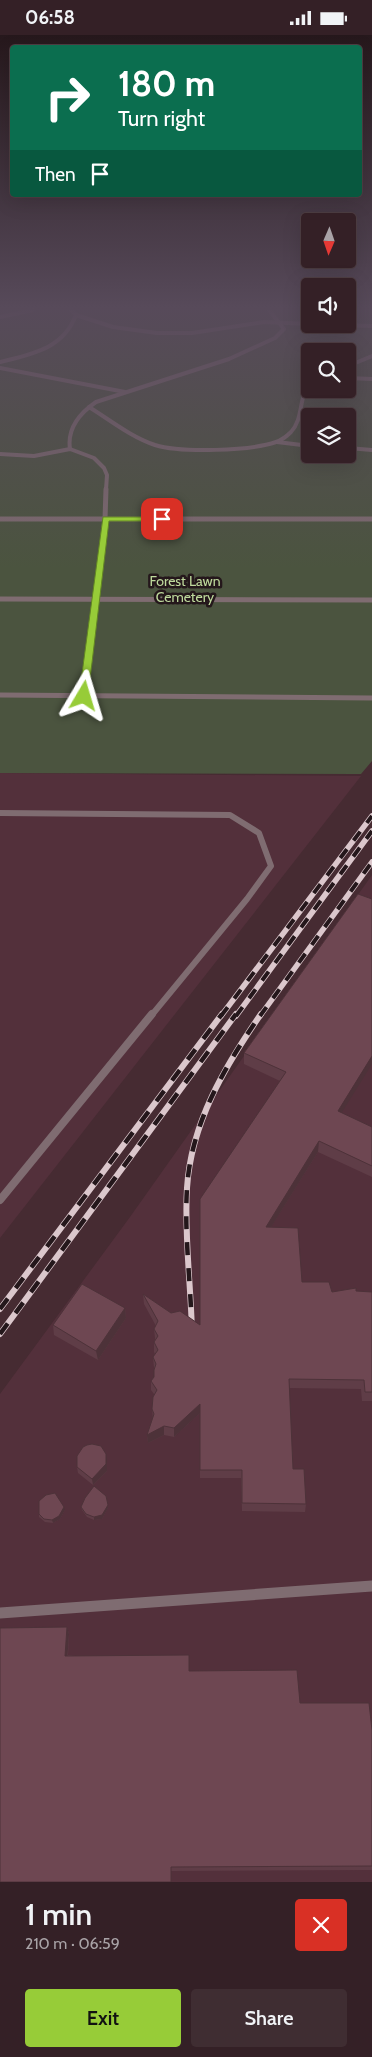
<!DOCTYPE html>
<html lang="en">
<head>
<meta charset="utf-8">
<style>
  body { margin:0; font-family:Cabin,sans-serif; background:#3f2d32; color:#f1f3f6; height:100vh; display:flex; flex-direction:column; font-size:19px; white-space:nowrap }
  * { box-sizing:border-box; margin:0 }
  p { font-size:16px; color:#a9a3a7 }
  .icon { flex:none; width:28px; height:28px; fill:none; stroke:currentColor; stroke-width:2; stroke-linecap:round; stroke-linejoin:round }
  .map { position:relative; height:1847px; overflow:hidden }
  .sheet { display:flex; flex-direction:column; background:#342026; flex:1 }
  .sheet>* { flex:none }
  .banner { position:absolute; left:10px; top:10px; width:352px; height:152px; border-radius:5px; box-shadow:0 5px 20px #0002,0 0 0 1px #4e3e43; background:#0b6e4f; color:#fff; overflow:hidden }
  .needle { width:32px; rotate:182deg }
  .tools { position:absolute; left:301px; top:178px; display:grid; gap:10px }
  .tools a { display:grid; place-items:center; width:55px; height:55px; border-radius:5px; background:#342026; box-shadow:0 5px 20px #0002,0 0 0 1px #4e3e43; font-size:25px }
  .pin { position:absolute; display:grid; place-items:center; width:42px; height:42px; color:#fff; margin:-21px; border-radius:10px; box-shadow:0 2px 8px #0006 }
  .me { position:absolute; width:55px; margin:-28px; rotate:7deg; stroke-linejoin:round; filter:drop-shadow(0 0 4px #0008) }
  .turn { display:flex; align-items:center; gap:18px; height:105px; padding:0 25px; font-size:22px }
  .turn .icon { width:65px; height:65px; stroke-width:2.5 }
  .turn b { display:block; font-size:35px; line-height:42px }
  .then { display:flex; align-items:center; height:48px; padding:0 25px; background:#0003; gap:10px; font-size:19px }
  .round { display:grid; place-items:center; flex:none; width:52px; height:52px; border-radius:5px; background:#3f2d32 }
  .summary { display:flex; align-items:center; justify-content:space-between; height:85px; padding:0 25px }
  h1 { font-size:30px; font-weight:600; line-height:38px }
  .button { display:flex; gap:10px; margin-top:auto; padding:10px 25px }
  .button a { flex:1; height:58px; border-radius:5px; background:#97cc38; color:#111; font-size:20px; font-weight:600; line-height:58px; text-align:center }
  .button a+a { background:#3f2d32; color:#f1f3f6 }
  .status { display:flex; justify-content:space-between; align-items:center; height:35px; padding:0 25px; background:#342026; direction:ltr }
  .status svg { height:14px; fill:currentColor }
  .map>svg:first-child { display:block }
</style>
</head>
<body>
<div class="status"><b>06:58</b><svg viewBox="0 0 49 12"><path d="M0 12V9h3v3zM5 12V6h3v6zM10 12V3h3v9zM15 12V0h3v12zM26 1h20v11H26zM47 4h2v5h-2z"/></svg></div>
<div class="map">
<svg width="372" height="1847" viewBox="0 0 372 1847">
  <rect width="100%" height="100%" fill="#462b32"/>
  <g fill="#53303b">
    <path d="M0 738 361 741 0 1203Z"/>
    <path d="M372 840V1847H0V1359L130 1182Z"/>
  </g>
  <path fill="#4b543f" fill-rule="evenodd" d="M0 275H310V289H348V275H372V726L361 739 0 738ZM310 316H348V354H310ZM310 381H348V419H310Z"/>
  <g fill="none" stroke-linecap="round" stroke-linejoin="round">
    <g stroke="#7f6c71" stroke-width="4">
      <path d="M76 280 113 292 157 298H192L264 287 310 289"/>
      <path d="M0 282 33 275"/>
      <path d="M314 289 372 291"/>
      <path d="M0 327C32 319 63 314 76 280L71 275"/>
      <path d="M348 331 372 321"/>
      <path d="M0 333 125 357"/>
      <path d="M348 343 372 344"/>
      <path d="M89 372C110 385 131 402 155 410 181 418 250 416 276 407 282 405 287 401 291 397 304 383 298 362 310 348"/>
      <path d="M277 407 310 411"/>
      <path d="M348 413 372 415"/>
      <path d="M70 414C67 394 80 378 96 367L229 324 275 303 284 294 269 275"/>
      <path d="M0 419 34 421 70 414 94 423 104 433 107 440 106 455"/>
    </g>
    <g stroke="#7f6c71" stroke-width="5">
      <path d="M0 484H372"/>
      <path d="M0 564 372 565"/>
      <path d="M0 660 372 663"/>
      <path d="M84 661 105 484 106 454"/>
    </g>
    <path stroke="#7f6c71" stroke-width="6" d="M0 778 230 780 259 798 271 831 247 864 151 981"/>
    <path stroke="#7f6c71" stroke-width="8" d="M0 1165 152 979"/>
    <path stroke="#7f6c71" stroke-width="11" d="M0 1578 372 1551"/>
    <defs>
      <g id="rail-far1">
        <path d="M221 981 372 781"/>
        <path d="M236 981 372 796"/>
        <path d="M260 981 372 827"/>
      </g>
      <g id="rail">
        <path d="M0 1274 222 979"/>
        <path d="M192 1298C191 1250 184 1201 187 1153 191 1088 225 1031 261 979"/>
        <path d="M0 1299 236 979"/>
      </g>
    </defs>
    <use href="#rail-far1" stroke="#dbc7cc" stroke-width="5.5"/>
    <use href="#rail" stroke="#dbc7cc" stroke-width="6"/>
    <use href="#rail-far1" stroke="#24171b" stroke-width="4" stroke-dasharray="11" stroke-linecap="butt"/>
    <use href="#rail" stroke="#24171b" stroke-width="4.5" stroke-dasharray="13" stroke-linecap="butt"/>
  </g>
  <g fill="#5f3d47">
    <path d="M358 859 342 1078 372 1092V1142L318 1117 271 1192 302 1247 332 1257H372V1366H362L361 1354 289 1353 293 1434 306 1469 305 1477 242 1476 241 1443H200V1378L174 1402 164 1400 148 1408 147 1400 153 1384 152 1374 154 1359 151 1355V1346L154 1342V1333L153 1322 155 1319 154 1317V1307L155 1305V1303L154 1294 156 1291 144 1269 143 1259 171 1278 200 1290 280 1046 244 1029V1018Z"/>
    <path d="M125 1273 126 1283 98 1325 54 1300 53 1290Z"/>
    <path d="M107 1425V1436L93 1450 78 1438 77 1432Z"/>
    <path d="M81 1472 108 1473 102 1484 94 1485 87 1482 82 1475Z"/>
    <path d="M65 1475 60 1484 53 1488 45 1487 39 1482V1479Z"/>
    <path d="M67 1592 69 1599 68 1620 189 1636 300 1668 372 1695V1835L171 1836 0 1847Z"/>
  </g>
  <g fill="#4d3239">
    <path d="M372 1021V1029L336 1087 338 1076Z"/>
    <path d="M319 1106 318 1117 265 1202 266 1192Z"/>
    <path d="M125 1273 126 1283 98 1325 96 1316Z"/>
    <path d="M200 1369V1378L174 1402V1393Z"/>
    <path d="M164 1391V1400L148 1408 147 1400Z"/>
    <path d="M106 1419 107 1425V1436L93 1450 92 1444Z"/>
    <path d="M108 1470V1473L102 1484 94 1485V1482Z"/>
    <path d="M64 1472 65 1475 60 1484 53 1488 52 1485Z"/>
    <path d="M67 1592 69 1599 67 1627 65 1621Z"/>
  </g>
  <g fill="#6e4752" stroke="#4d3239">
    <path d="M358 859 372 864V1021L338 1076 372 1092V1131L319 1106 266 1192 298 1193 302 1247H329L332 1257 356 1253V1256L372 1257V1357H365L364 1345 289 1344 293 1434H304L306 1469 242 1468V1435H200V1369L174 1393 164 1391 147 1400 154 1379 152 1374 153 1362 157 1355 151 1346 154 1342V1335L156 1329 153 1322 158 1315 154 1307 158 1301 154 1294 158 1286 143 1259 171 1278 180 1276 200 1290V1164L286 1037 244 1018Z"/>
    <path d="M82 1249 125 1273 96 1316 53 1290Z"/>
    <path d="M92 1409 101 1411 106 1419V1429L92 1444 77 1432V1421L83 1412 87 1410Z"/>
    <path d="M94 1451 106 1461 108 1470 102 1480 94 1482 86 1479 81 1472 85 1463Z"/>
    <path d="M55 1458 64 1472 59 1481 52 1485 44 1484 39 1479V1466L46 1460Z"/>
    <path d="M67 1592 65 1621 189 1620V1636L297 1635 300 1668H369L372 1695V1831L171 1832V1847H0V1593Z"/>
  </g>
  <linearGradient id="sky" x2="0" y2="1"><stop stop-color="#26181c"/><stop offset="0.51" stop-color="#574a5a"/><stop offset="1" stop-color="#574a5a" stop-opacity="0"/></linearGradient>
  <rect width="372" height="534" fill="url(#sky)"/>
  <path fill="#97cc38" stroke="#628524" d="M103 482H162L166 484 162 486H109L88 661 84 663 79 661Z"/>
  <g text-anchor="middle" stroke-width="5" stroke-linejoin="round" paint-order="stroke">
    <g font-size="14" fill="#bed99c" stroke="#24171b">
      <text x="185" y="551">Forest Lawn<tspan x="185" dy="16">Cemetery</tspan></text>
    </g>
  </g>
</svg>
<div class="tools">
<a><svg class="needle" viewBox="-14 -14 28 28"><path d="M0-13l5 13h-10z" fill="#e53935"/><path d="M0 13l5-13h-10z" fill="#a9a3a7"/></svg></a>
<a><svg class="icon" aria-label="sound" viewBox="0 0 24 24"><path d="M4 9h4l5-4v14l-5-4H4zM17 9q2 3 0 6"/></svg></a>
<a><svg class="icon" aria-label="search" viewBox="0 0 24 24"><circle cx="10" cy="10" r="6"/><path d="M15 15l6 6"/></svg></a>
<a><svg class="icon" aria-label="layers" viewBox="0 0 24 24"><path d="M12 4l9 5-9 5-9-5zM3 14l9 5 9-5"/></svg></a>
</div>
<div class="pin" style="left:162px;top:484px;background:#d93025"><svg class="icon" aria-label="arrive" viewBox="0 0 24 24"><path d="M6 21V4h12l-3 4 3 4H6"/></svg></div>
<svg class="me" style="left:84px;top:661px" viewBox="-20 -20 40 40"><path d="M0-17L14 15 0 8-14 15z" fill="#97cc38" stroke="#fff" stroke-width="4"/></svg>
<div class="banner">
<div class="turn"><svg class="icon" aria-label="right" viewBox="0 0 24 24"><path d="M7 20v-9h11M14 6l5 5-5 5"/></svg><div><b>180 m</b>Turn right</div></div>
<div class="then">Then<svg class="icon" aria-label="arrive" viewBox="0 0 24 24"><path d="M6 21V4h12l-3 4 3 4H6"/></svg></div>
</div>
</div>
<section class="sheet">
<div class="summary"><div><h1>1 min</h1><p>210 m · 06:59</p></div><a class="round" style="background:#d93025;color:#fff"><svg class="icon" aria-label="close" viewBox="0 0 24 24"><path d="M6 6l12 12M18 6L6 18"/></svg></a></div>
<div class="button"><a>Exit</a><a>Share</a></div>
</section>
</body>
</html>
